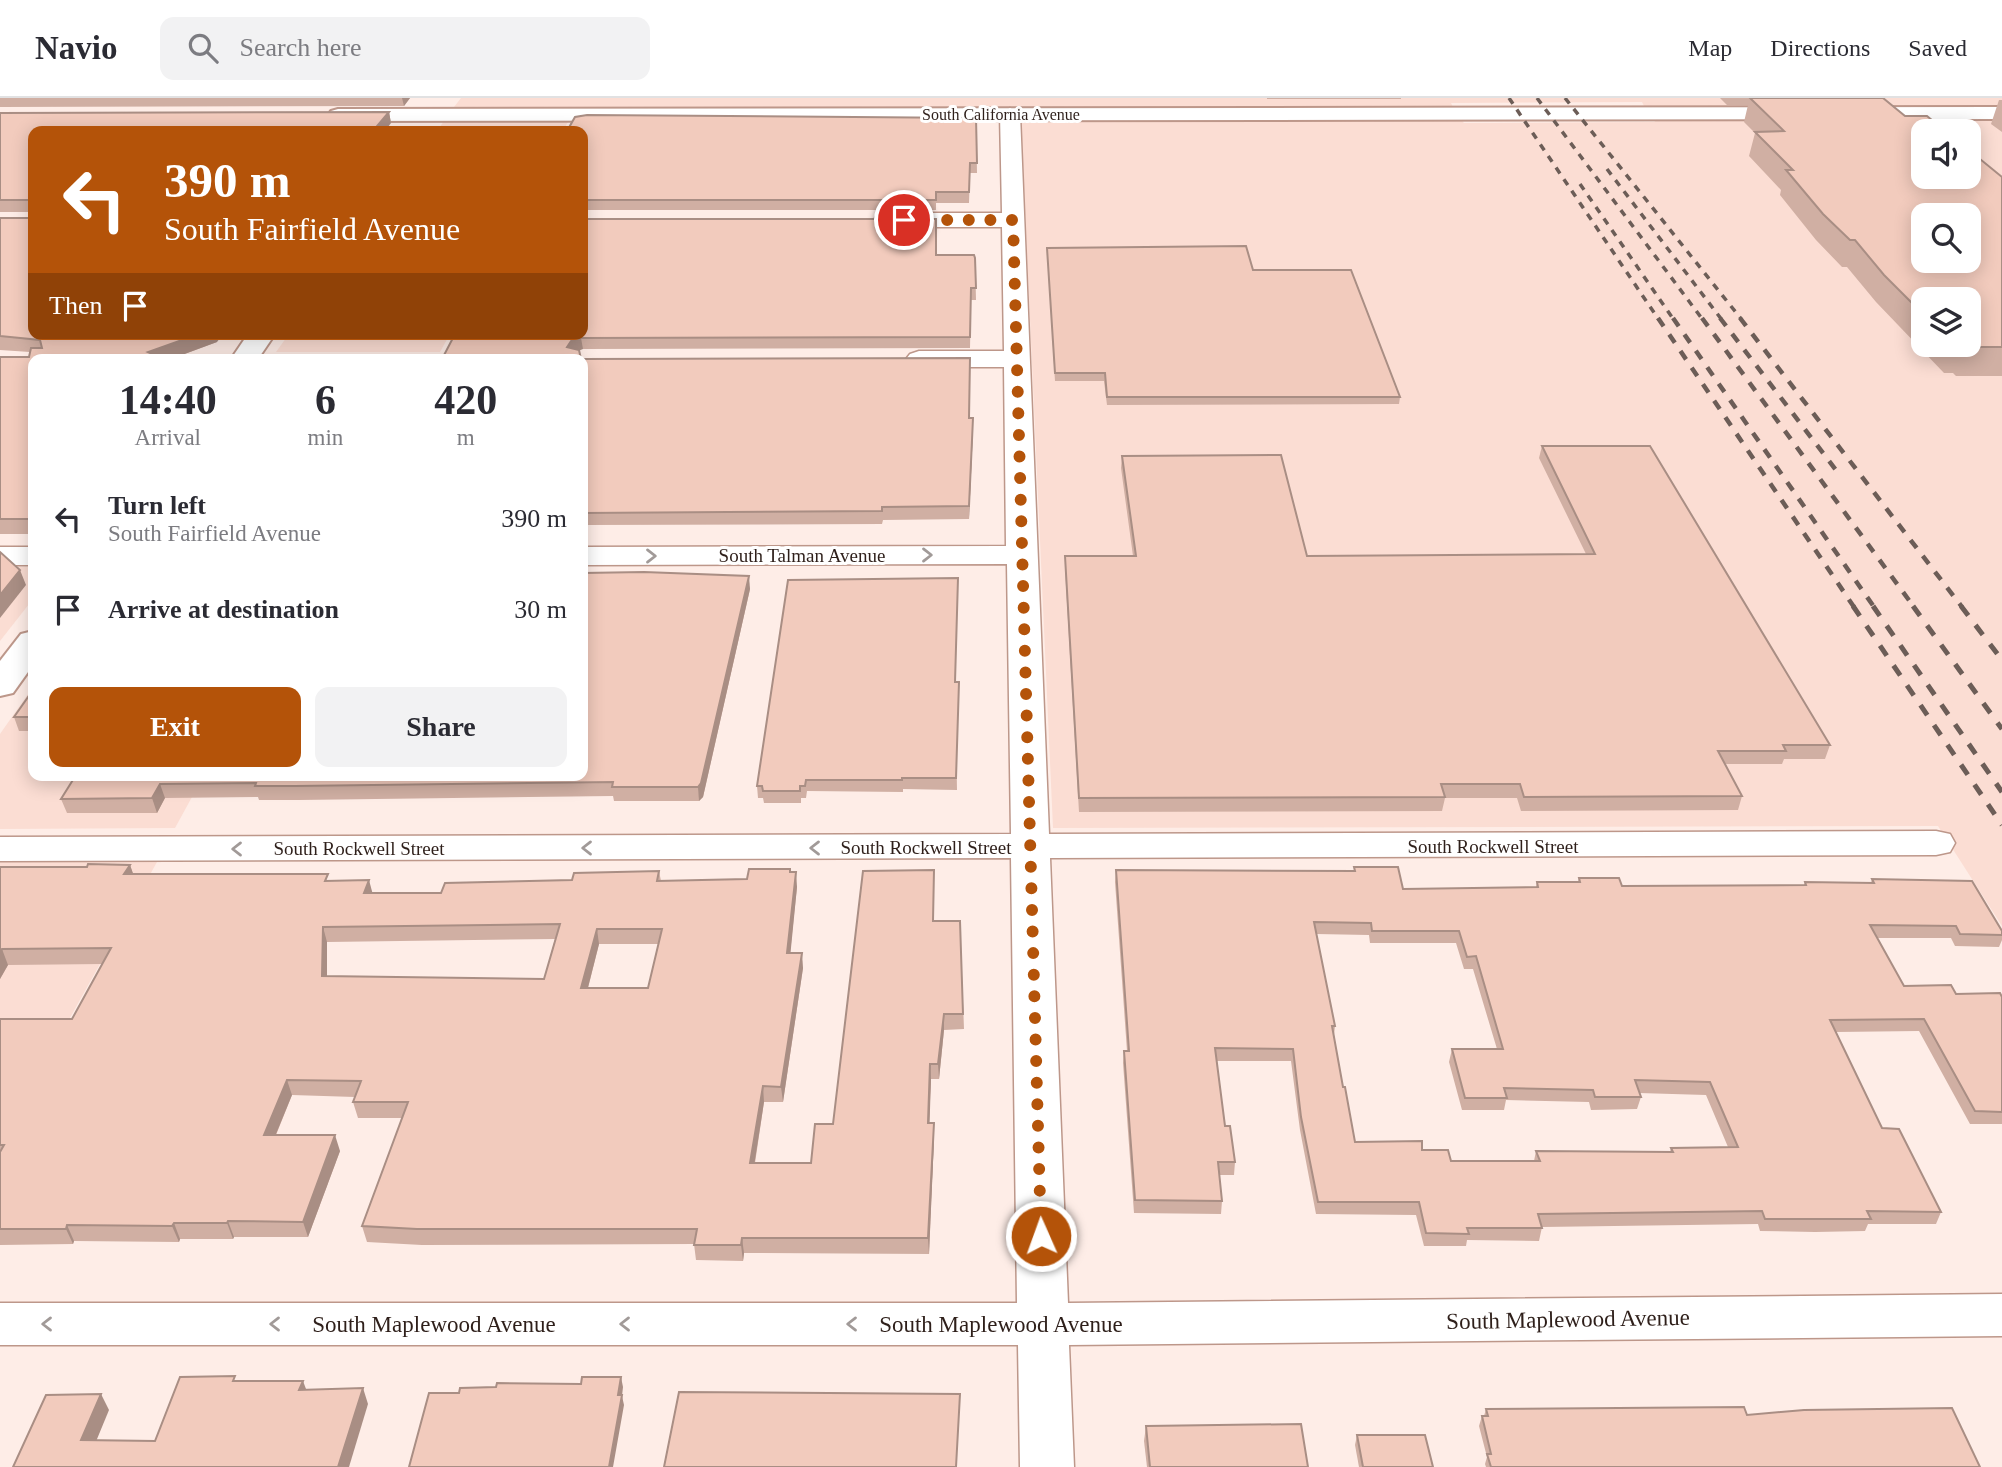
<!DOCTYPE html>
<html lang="en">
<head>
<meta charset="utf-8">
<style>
  body { margin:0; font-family:"Times New Roman",serif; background:#f2f2f3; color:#2b2b33; height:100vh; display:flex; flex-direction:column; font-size:26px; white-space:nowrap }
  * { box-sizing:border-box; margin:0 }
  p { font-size:23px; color:#7c7c81 }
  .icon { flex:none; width:38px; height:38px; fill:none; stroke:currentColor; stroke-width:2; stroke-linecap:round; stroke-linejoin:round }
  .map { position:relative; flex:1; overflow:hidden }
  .sheet { position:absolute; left:28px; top:256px; width:560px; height:427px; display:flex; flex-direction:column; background:#fff; border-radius:14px; box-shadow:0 4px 18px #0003 }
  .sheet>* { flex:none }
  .banner { position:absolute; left:28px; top:28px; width:560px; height:214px; border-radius:14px; box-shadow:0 4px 18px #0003; background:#b45309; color:#fff; overflow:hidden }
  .tools { position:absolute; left:1911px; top:21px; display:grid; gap:14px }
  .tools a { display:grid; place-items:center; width:70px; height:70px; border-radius:14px; background:#fff; box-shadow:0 4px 18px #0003; font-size:35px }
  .pin { position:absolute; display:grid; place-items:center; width:60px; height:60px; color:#fff; margin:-30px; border:4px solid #fff; border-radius:50%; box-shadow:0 2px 7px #0007 }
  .me { position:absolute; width:77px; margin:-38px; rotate:358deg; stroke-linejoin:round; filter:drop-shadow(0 0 5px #0008) }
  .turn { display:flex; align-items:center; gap:24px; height:147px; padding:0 21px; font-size:32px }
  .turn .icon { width:91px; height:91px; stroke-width:2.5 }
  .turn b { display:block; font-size:49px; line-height:60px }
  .then { display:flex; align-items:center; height:66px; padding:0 21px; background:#0003; gap:14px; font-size:26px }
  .eta { display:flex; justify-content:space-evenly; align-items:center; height:119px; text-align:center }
  .eta b { font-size:42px; font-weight:700; line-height:49px }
  .button { display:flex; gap:14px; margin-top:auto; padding:14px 21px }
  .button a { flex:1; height:80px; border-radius:14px; background:#b45309; color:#fff; font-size:28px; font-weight:700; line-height:80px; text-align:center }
  .button a+a { background:#f2f2f3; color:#2b2b33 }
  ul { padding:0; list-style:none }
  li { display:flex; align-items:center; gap:21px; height:91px; padding:0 21px }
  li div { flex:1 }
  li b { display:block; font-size:26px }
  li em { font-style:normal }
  header { display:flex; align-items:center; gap:42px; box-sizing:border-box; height:98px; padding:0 35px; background:#fff; border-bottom:2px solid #e1e1e2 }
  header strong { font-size:33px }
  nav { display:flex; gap:38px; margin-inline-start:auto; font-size:24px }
  .search { width:490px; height:63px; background:#f2f2f3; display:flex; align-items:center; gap:18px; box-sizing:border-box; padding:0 24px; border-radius:14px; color:#7c7c81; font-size:26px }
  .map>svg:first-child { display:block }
</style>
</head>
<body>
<header>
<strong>Navio</strong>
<div class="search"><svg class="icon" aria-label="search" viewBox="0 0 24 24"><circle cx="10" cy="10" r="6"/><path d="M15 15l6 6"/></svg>Search here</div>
<nav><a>Map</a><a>Directions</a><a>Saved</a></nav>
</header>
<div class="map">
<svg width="2002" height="1369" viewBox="0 0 2002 1369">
  <rect width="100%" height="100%" fill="#feede7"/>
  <g fill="#fbddd3" fill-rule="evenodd">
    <path d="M461 0H2002V8H1644L1642 4 1451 5 1453 9H454Z"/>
    <path d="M1460 21 1464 25 1655 24 1653 21H2002V828L1938 728 1053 730 1021 22ZM1923 33H1969V79H1923ZM1923 117H1969V163H1923ZM1923 201H1969V247H1923Z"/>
    <path d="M569 22 563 33H437L444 23Z"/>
    <path d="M289 236H450L440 254H276Z"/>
    <path d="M0 469H33V501L0 543Z"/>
    <path d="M33 589V677H204L175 730 0 731V636Z"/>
    <path d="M0 764H157L0 1045Z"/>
  </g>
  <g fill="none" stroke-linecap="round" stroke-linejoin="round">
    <defs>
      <g id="street">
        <path d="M1010 10 1020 16 1049 736 1936 733 1950 736 1955 745 1950 754 1936 757 1050 760 1068 1205 2002 1196V1238L1069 1247 1074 1369H1020L1018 1247H0V1205H1017L1011 760 0 763V739L1011 736 1007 466 583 467V449L1006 448 1004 269H919L910 266 906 261 910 256 919 253H1004L1002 129H885L877 127 874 122 877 117 885 115H1002L1000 16Z"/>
        <rect x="0" y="449" width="33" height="18"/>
      </g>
      <g id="secondary">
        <path d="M2002 9V21L338 23 331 21 328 17 331 13 338 11Z"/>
        <path d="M248 236H275L258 261H231Z"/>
        <path d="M33 533V567L13 595 0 598V563L21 536Z"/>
      </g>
    </defs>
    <use href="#street" stroke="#bd978a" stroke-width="3"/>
    <use href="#secondary" stroke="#bd978a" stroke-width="4"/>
    <use href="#street" fill="#fff" fill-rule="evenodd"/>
    <use href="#secondary" fill="#fff" fill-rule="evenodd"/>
    <g stroke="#6c5d57" stroke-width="3.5" stroke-dasharray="7 7" stroke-linecap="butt">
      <path d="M1509 0 1659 222"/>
      <path d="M1537 0 1703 222"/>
      <path d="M1565 0 1742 222"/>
      <path d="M1607 71 1722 222"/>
      <path d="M1580 86 1674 222"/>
    </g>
    <g stroke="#6c5d57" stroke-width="4.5" stroke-dasharray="10 10" stroke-linecap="butt">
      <path d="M1658 220 1854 509"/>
      <path d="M1673 220 1874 509"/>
      <path d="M1702 220 1914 509"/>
      <path d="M1720 220 1839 376"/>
      <path d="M1740 220 1962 509"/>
    </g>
    <g stroke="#6c5d57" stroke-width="5" stroke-dasharray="12 12" stroke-linecap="butt">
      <path d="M1853 508 2002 727"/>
      <path d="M1873 508 2002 694"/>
      <path d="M1913 508 2002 631"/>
      <path d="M1961 508 2002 562"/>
    </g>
  </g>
  <g fill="#d0afa3" fill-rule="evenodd">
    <path d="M0 0H410L404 8 0 9Z"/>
    <rect x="1267" y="0" width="134" height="1"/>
    <path d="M1720 0H1883L1905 18 2002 79V278H1956L1953 275H1944L1876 204 1847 169H1842L1816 142 1780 97 1781 92 1749 58 1755 35 1744 24 1748 7H1727ZM1923 201 1969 247H1923Z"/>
    <path d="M1999 2H2002V34L1991 26Z"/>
    <path d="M389 14 391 25 33 33 217 244 171 261H33V436H0V259H29L30 254 0 252V120H31V114H0V15Z"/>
    <path d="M976 20 977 75H970L969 105H936V112H583V33Z"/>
    <path d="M1047 150 1253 172 1400 299 1399 306 1107 307 1104 283H1055Z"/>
    <path d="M936 157 975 160 976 202H971L970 250 583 251 455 236Z"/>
    <path d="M583 261 969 320 973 332 969 421 883 422 882 426 583 427Z"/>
    <path d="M1542 348 1830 647 1825 661H1784L1782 666H1725L1742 698 1738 712 1521 713 1517 700H1445L1442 713 1079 714 1065 471V458H1133L1121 370 1122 358 1307 458 1586 456 1539 360Z"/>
    <path d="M750 491 703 699 699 703H614L613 698 299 702H259L258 699 165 700 157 715H67L61 701Z"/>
    <path d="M955 584 957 692 903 691V694L807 693 806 700H801V705H764L763 700H758L757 688Z"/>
    <path d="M33 592V633H19L14 619Z"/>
    <path d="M130 767 133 776 330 783 373 795H441L659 773 661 783 747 781 790 771V774L797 789 790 855 803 870 783 1004H764L755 1065H811L833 1026 934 772V823H960L964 931 944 932 939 981H931L929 1025H934V1041L929 1156 744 1155 743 1163 696 1162 694 1146 422 1147 367 1144 362 1128 403 1020H358L353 1004 355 999 292 997 276 1037 340 1053 308 1139H234L233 1141H180L179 1144 74 1143 73 1146 0 1147V921H72L102 866 8 867 0 881V769H87ZM555 841 544 881 327 878V844ZM599 846H659L648 890H588Z"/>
    <path d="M1354 769 1403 791 1536 789 1537 784H1578L1579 780 1622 788 1804 787 1805 784 1871 785 1872 781 2002 833V842L1999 849 1955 848 1951 840H1877L1904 888 1956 896 2002 899V1026H1970L1919 933 1836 934 1882 1030 1941 1114 1936 1126H1868L1865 1133 1815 1134 1760 1133 1758 1126 1542 1129 1539 1143 1467 1142 1466 1148H1424L1416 1117 1316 1116 1300 1032 1291 963H1217L1225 1028 1235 1064 1234 1077H1219L1222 1103 1221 1116 1134 1115 1123 965 1124 953H1127L1115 784 1116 772 1354 773ZM1316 836 1369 837 1370 845H1456L1464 871H1473L1497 951H1452L1449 964 1462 1012H1504L1506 1002 1589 1004 1591 1012 1637 1011 1641 999 1639 995 1706 997 1728 1049 1671 1050 1670 1054 1536 1053 1534 1063H1451L1422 1052 1355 1044 1343 989 1334 937 1335 928Z"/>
    <path d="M1486 1311 1747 1317 1980 1369H1486L1485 1366 1487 1359 1479 1328 1482 1318H1484Z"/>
    <path d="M1146 1328 1308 1369H1147L1144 1343Z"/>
    <path d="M1357 1337 1433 1369H1359L1355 1347Z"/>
  </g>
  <g fill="#a98e84">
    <path d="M402 0H410L404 8Z"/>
    <path d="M389 14 391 25 385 33H373Z"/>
    <path d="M199 236H223L217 244 171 261H150L148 254Z"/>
    <path d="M581 240 583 251 573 255 567 249 571 243Z"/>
    <path d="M973 320V332L969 421V408Z"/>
    <path d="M20 472 26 487 0 520V497Z"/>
    <path d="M749 478 750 491 703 699 699 703 698 689Z"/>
    <path d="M160 686 165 700 157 715 152 700Z"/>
    <path d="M130 767 135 781 124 776Z"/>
    <path d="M796 774 797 789 789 870 787 855Z"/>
    <path d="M369 782 373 797 364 795Z"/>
    <path d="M323 829 327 844V894L322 878Z"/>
    <path d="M597 831 599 846 584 905 581 890Z"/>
    <path d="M2 851 8 867 0 881V855Z"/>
    <path d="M802 855 803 870 783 1004 781 989Z"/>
    <path d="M944 916V932L939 981 938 966Z"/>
    <path d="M930 966 931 981 929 1041 928 1025Z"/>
    <path d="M287 982 292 997 269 1053 264 1037Z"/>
    <path d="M763 988 764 1004 752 1081 750 1065Z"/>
    <path d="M934 1025V1041L929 1156 928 1140Z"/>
    <path d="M335 1037 340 1053 308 1139 303 1124Z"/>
    <path d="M228 1123 234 1139 233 1141 227 1125Z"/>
    <path d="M174 1125 180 1141 179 1144 172 1128Z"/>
    <path d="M67 1127 74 1143 73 1146 66 1131Z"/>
    <path d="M742 1140 744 1155 743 1163 741 1147Z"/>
    <path d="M621 1279 623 1289 622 1298 624 1307 613 1369H609Z"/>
    <path d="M303 1283 309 1299 299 1292Z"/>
    <path d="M363 1290 368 1306 349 1369H338Z"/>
    <path d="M101 1296 109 1312 90 1358 81 1342Z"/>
  </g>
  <g fill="#f2cbbd" stroke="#a98e84" stroke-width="2" fill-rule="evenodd">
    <path d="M1750 0H1883L1905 18H1927L1945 33H1923V79H1969V52L2002 79V249H1966L1963 247H1969V201H1923V216L1884 177 1855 142H1850L1823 116 1786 72H1793L1755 34 1784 33ZM1923 117H1969V163H1923Z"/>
    <path d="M389 14 373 33H33V236H199L148 254 164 261H33V421H0V259H29L31 250H42L40 242 0 238V120H31V102H0V15Z"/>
    <path d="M587 17 976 20 977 65H970L969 94H936V102H583V33H567L575 19Z"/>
    <path d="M583 121H936V157H974L975 160 976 190H971L970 239 581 240 571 243 567 249 579 252 581 261H442L455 236H583Z"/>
    <path d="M1246 148 1253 172H1351L1400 299H1107L1105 275H1055L1047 150Z"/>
    <path d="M970 260 969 320H973L969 408 882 409V413L583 415V261Z"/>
    <path d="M1542 348H1650L1830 647H1783L1786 653H1718L1742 698 1524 699 1520 686H1441L1445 699 1079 700 1065 458H1136L1122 358 1281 357 1307 458 1595 456Z"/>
    <path d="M0 454 20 472 0 497Z"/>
    <path d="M644 474 749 478 701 685 698 689H612L613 684 295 688H255L256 685 160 686 152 700 61 701 76 677H583V475Z"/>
    <path d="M958 480 955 584H959L956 680H902V682H806L805 688H800V693H763L762 688H757L788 482Z"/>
    <path d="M33 592V619H14Z"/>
    <path d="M88 766 130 767 124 776H328L325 783 369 782 364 795H441L445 785 572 782 574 775 659 773 657 783 747 781 749 771H790V774H796L787 855H802L781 989 763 988 750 1065H811L815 1026H833L863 773 934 772 933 823H960L963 916H944L938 966H930L928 1025H934L928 1140H742L741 1147H694L697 1131H417L362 1128 408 1004H353L361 983 287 982 264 1037H335L303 1124 228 1123 227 1125H174L172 1128 67 1127 66 1131H0V1054L4 1047H0V921H72L111 850 2 851 0 855V769H87ZM560 826 544 881 322 878 323 829ZM597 831H662L648 890H581Z"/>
    <path d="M1354 769H1398L1403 791 1538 789 1537 784H1580L1579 780H1619L1622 788 1806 787 1805 784 1874 785 1872 781 1972 783 2002 833V837L1960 836 1956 828 1870 827 1904 888 1951 887 1956 896 2000 895 2002 899V1014L1975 1013 1924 921 1830 922 1882 1030 1899 1031 1941 1114 1867 1113 1871 1121H1765L1762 1113 1538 1116 1542 1130H1467L1469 1136 1426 1135 1419 1104H1318L1301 1019 1293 951 1215 950 1225 1028H1230L1235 1064H1218L1222 1103 1135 1102 1124 953H1129L1116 772 1355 773ZM1314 824 1371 825 1372 833H1459L1467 859 1476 858 1503 951H1452L1465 1000H1507L1504 990 1593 992 1595 999H1641L1635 982 1710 984 1738 1049 1671 1050 1673 1054 1536 1053 1540 1063H1451L1448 1052H1422V1043L1355 1044 1345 989H1343L1332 928H1335Z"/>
    <path d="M235 1278 233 1283H303L299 1292 363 1290 338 1369H13L46 1297 101 1296 81 1342 155 1343 180 1279Z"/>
    <path d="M582 1279H621L618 1297H622L609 1369H409L429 1295H459L460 1290 496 1289 497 1285 581 1286Z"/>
    <path d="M679 1294 960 1296 956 1369H664Z"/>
    <path d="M1744 1309 1747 1317 1804 1312 1952 1310 1980 1369H1491L1487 1356H1491L1482 1318H1488L1486 1311Z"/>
    <path d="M1301 1326 1308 1369H1150L1146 1328Z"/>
    <path d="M1357 1337H1425L1433 1369H1363Z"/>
  </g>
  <defs><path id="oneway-chevron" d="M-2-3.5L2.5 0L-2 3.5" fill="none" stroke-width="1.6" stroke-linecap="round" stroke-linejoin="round" transform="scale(1.75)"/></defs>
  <g stroke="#a19a98">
    <use href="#oneway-chevron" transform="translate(927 457)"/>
    <use href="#oneway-chevron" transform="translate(651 458)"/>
    <use href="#oneway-chevron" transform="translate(587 750) rotate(180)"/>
    <use href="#oneway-chevron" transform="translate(815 750) rotate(180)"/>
    <use href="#oneway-chevron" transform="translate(237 751) rotate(180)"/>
    <use href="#oneway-chevron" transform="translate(47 1226) rotate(-180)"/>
    <use href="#oneway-chevron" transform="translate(275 1226) rotate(-180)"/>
    <use href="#oneway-chevron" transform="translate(625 1226) rotate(-180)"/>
    <use href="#oneway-chevron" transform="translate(852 1226) rotate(180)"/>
  </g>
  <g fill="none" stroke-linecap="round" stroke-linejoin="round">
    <path stroke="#b45309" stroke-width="12" stroke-dasharray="0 21.6" d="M904 122H1013L1041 1138"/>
  </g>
  <g text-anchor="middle" stroke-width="6" stroke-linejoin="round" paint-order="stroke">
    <g font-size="16" fill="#2e1f1a" stroke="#fff">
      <text x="1001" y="22">South California Avenue</text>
    </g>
    <g font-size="19" fill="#2e1f1a" stroke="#fff">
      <text x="802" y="464">South Talman Avenue</text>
      <text x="1493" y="755">South Rockwell Street</text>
      <text x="926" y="756">South Rockwell Street</text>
      <text x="359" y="757">South Rockwell Street</text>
    </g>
    <g font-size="23" fill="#2e1f1a" stroke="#fff">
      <text transform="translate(1568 1221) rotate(-1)" y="8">South Maplewood Avenue</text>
      <text x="434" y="1234">South Maplewood Avenue</text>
      <text x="1001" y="1234">South Maplewood Avenue</text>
    </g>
  </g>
</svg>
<div class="tools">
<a><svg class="icon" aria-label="sound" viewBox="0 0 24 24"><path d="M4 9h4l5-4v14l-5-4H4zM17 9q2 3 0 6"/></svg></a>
<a><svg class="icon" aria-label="search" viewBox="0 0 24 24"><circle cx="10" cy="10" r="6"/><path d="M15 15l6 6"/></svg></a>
<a><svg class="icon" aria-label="layers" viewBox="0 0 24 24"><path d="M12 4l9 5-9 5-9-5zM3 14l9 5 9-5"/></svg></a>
</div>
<div class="pin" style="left:904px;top:122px;background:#d93025"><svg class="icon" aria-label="arrive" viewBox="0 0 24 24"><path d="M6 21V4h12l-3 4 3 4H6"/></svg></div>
<svg class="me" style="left:1041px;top:1138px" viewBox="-20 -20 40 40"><circle r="17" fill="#b45309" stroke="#fff" stroke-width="3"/><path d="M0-11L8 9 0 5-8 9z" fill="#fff"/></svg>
<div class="banner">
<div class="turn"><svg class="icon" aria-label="left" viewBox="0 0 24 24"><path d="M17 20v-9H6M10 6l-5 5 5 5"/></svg><div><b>390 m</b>South Fairfield Avenue</div></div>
<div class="then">Then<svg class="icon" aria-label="arrive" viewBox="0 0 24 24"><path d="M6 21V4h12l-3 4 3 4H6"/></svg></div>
</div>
<section class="sheet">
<div class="eta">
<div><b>14:40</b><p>Arrival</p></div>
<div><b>6</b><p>min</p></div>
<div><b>420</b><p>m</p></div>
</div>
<ul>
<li><svg class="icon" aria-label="left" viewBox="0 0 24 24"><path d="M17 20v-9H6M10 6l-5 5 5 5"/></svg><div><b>Turn left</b><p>South Fairfield Avenue</p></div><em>390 m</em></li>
<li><svg class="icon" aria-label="arrive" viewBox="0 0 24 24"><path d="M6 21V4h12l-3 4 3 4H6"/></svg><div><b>Arrive at destination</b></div><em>30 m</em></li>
</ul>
<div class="button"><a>Exit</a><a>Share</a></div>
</section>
</div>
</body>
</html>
